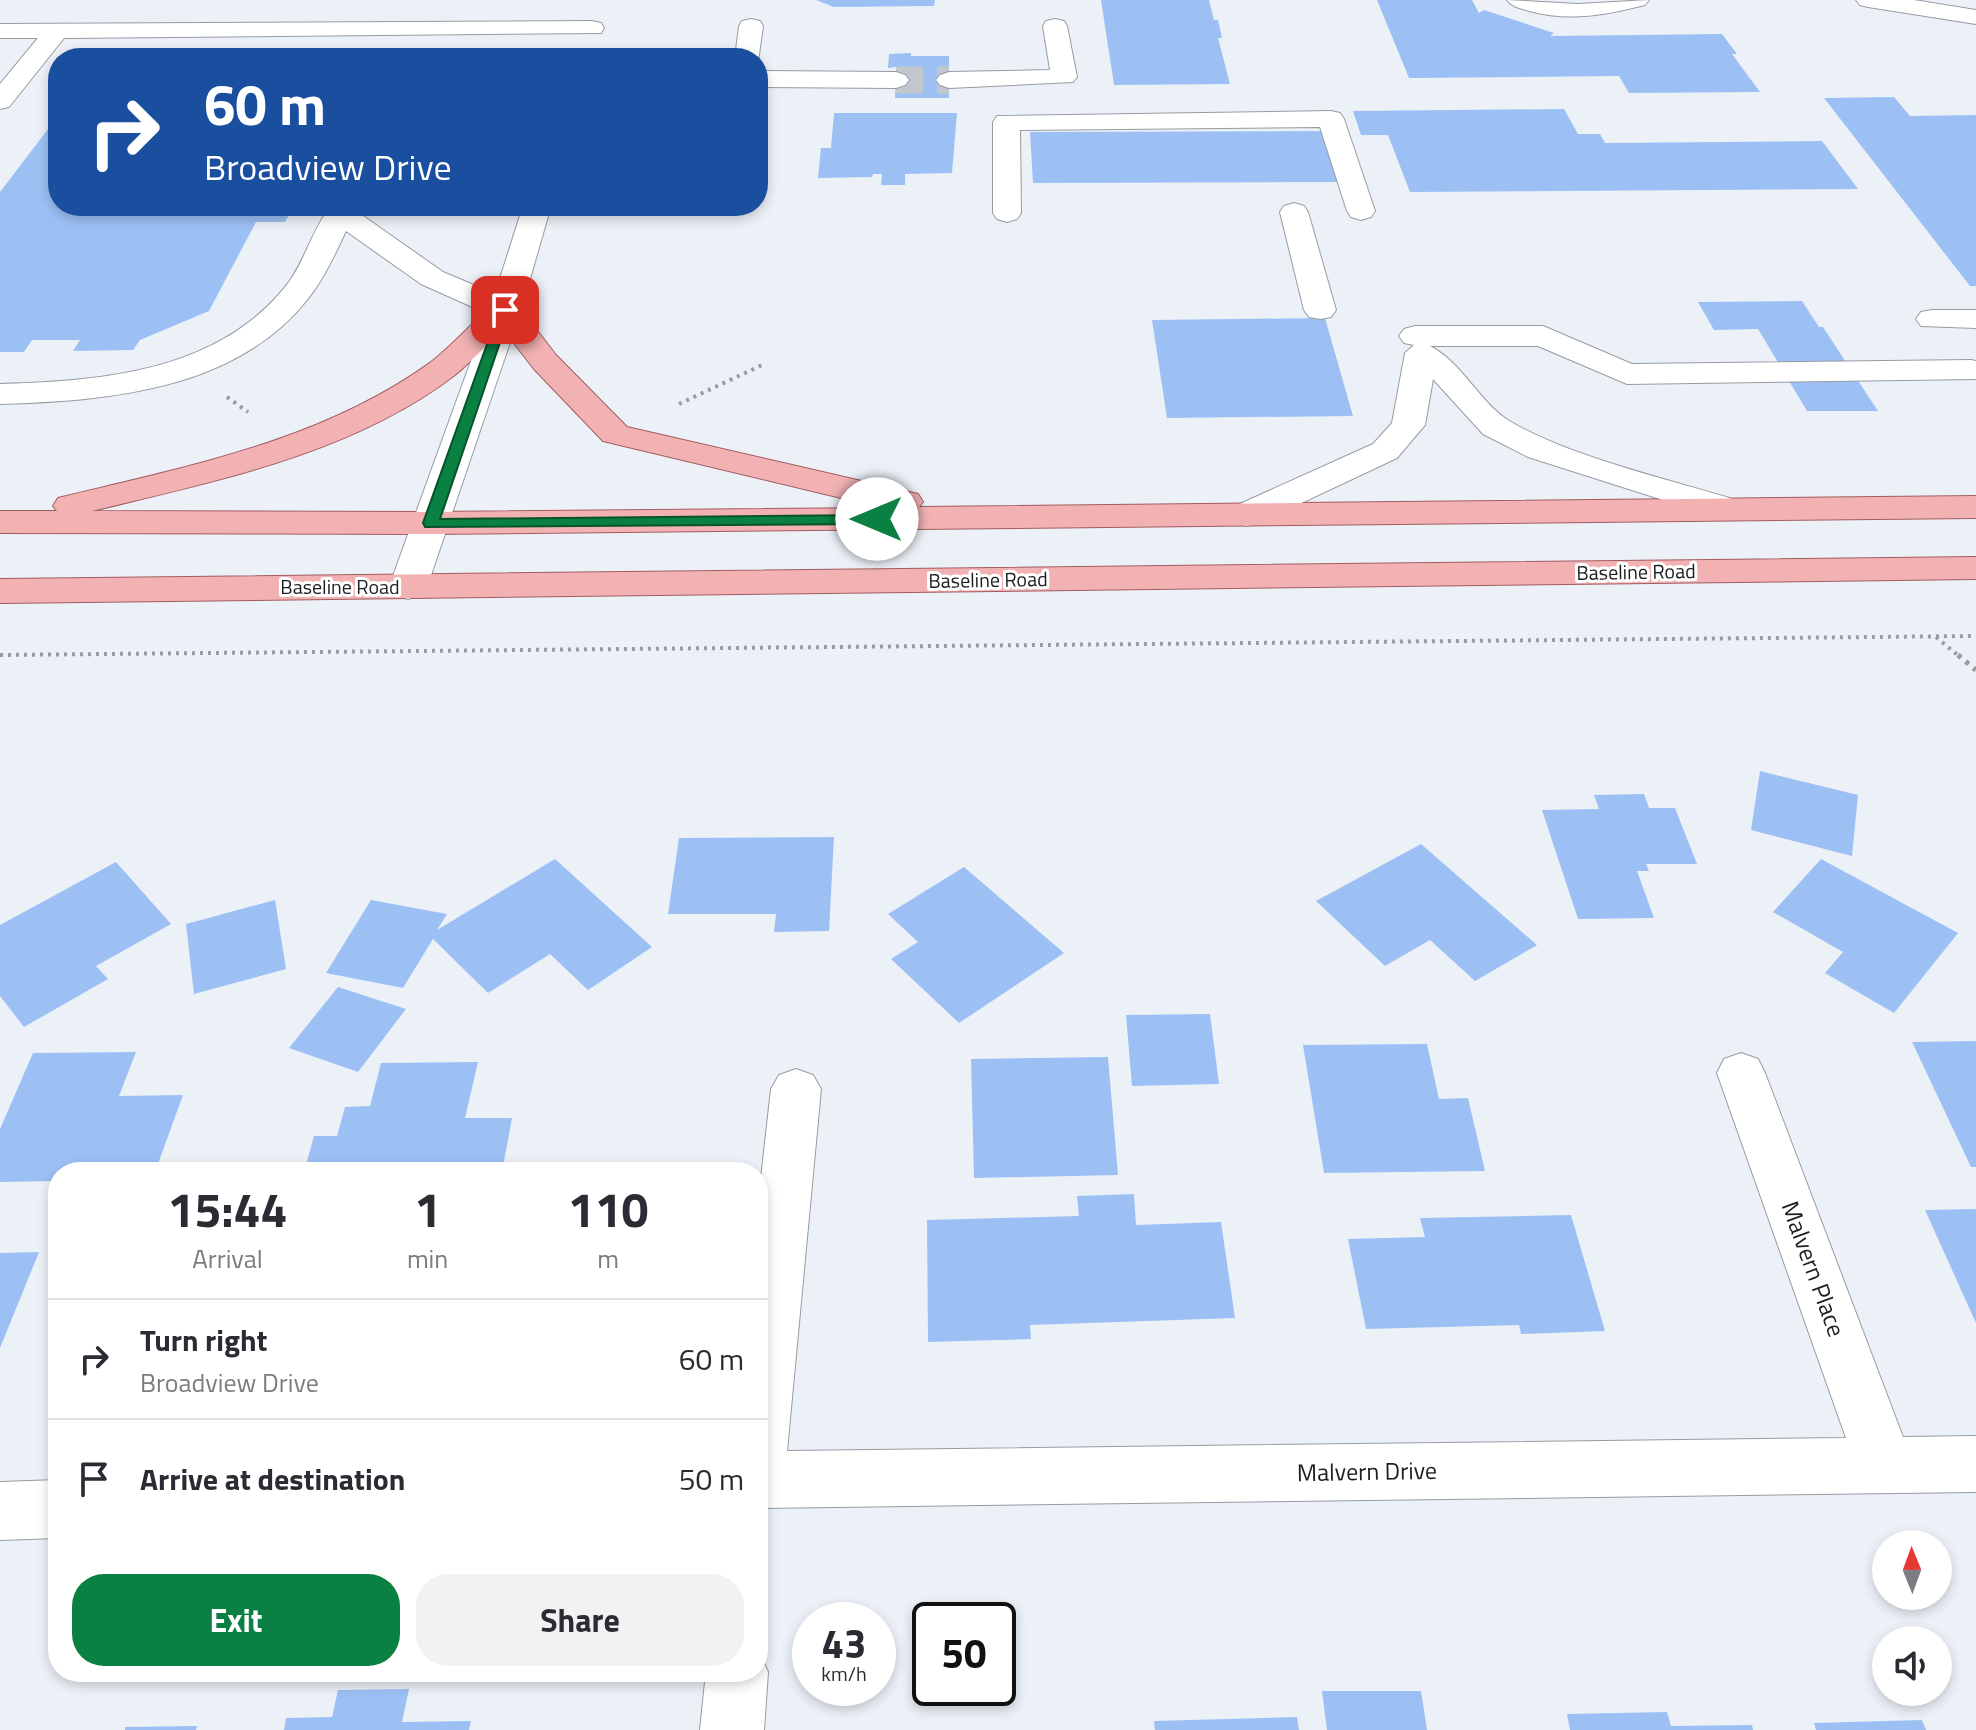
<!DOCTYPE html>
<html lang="en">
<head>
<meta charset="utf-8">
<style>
  body { margin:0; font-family:"Titillium Web",sans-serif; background:#f2f2f3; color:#2b2b33; height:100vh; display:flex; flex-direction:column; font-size:30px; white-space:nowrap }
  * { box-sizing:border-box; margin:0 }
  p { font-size:26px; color:#7c7c81 }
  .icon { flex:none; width:44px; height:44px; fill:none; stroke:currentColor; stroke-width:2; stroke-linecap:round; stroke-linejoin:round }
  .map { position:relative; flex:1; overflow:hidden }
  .drawer { position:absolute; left:48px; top:1162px; width:720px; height:520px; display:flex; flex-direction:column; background:#fff; border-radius:32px; box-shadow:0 4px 12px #0003 }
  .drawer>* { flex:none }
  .hud { position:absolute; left:48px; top:48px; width:720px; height:168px; border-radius:32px; box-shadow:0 4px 12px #0003; background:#1a4fa0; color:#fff; overflow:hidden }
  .needle { width:52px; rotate:359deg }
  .tools { position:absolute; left:1872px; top:1530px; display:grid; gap:16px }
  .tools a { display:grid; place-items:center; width:80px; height:80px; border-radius:50%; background:#fff; box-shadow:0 4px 12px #0003; font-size:40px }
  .speed { position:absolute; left:792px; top:1602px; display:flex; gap:16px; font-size:40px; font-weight:700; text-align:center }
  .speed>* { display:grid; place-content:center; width:104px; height:104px; border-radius:50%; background:#fff; box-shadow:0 4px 12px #0003; line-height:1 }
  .speed small { font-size:20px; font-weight:400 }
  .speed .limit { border:4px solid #111; border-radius:12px; background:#fff; color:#111 }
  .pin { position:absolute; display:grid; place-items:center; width:68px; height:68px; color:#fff; margin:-34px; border-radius:16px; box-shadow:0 4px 12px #0006 }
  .me { position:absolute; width:88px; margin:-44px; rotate:270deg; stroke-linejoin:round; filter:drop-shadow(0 0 6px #0008) }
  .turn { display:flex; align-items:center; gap:28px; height:168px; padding:0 24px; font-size:36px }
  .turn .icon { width:104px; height:104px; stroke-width:2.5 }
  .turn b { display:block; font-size:56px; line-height:68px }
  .eta { display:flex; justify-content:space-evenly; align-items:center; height:136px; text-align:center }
  .eta b { font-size:48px; font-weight:700; line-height:56px }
  .action { display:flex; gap:16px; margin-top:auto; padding:16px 24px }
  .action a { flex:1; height:92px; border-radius:32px; background:#0b8043; color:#fff; font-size:32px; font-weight:700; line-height:92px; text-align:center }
  .action a+a { background:#f2f2f3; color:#2b2b33 }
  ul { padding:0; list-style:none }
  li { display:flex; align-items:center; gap:24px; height:120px; padding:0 24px; border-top:2px solid #e1e1e2 }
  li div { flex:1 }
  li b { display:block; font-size:30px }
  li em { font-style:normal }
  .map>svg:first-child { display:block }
</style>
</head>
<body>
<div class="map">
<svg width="1976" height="1730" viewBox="0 0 1976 1730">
  <rect width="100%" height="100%" fill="#ecf1f8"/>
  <g fill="#9dc0f4">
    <path d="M816 0H935L934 6 834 7Z"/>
    <path d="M1101 0H1209L1214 20H1218L1222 38H1218L1230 84 1114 85Z"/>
    <path d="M1377 0H1472L1479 13 1484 10 1554 33 1550 36 1722 34 1737 54H1732L1760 92 1629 93 1619 76 1409 78Z"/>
    <path d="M339 48 354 58H103L109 51Z"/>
    <path d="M911 53V56H949V98H895L896 67 888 68 889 54Z"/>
    <path d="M1894 97 1910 116 1976 115V286H1970L1824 98Z"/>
    <path d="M1564 109 1578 134H1600L1605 143 1822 141 1858 189 1410 192 1388 135H1361L1353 111Z"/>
    <path d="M834 113H957L952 173 905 174V185H881L882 174H873L872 177 818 178 821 148H831Z"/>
    <path d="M58 116V206H294L285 222H256L209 311 140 340 133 350 73 351 80 340H32L24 352H0V192Z"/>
    <path d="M1327 131 1342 182 1033 183 1030 132Z"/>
    <path d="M1802 301 1819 327H1823L1878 411H1807L1758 329 1714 330 1698 302Z"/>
    <path d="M1325 318 1353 416 1167 418 1152 320Z"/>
    <path d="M1760 771 1858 795 1852 856 1751 830Z"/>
    <path d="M1644 794 1649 808H1675L1697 864H1646L1649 871H1637L1654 918 1578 919 1542 810 1599 809 1594 795Z"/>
    <path d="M834 837 829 931 774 932 776 914H668L679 838Z"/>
    <path d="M1421 844 1537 945 1475 981 1430 940 1385 966 1316 901Z"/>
    <path d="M555 859 652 947 588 990 550 954 488 993 433 939 403 988 326 973 371 900 447 914 437 930Z"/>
    <path d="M1821 859 1958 933 1894 1013 1825 973 1843 952 1773 912Z"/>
    <path d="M116 862 171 924 96 966 108 979 24 1027 0 996V925Z"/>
    <path d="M964 867 1064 953 959 1023 891 959 918 942 888 914Z"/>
    <path d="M275 900 286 969 194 994 186 924Z"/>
    <path d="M338 987 406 1009 358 1072 289 1048Z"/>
    <path d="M1210 1014 1219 1084 1132 1086 1126 1015Z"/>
    <path d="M1976 1041V1167H1971L1912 1042Z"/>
    <path d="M1427 1044 1439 1099 1468 1098 1485 1171 1324 1173 1303 1045Z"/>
    <path d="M136 1052 119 1096 183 1095 155 1172H58V1181L0 1182V1129L33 1053Z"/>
    <path d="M1108 1057 1118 1175 974 1178 971 1059Z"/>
    <path d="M478 1062 465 1118H512L502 1172H304L314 1136H337L345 1107 370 1106 381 1063Z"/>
    <path d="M1134 1194 1136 1225 1221 1222 1235 1318 1030 1325 1031 1339 928 1342 927 1220 1079 1216 1077 1196Z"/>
    <path d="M1976 1209V1323L1925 1210Z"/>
    <path d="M1571 1215 1605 1331 1521 1334 1519 1325 1366 1329 1348 1239 1425 1237 1420 1218Z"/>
    <path d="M39 1252 0 1348V1253Z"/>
    <path d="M409 1689 402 1722 471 1721 469 1730H284L286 1718 332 1717 338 1690Z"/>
    <path d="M1322 1691H1421L1427 1730H1327Z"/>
    <path d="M1667 1712 1671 1726 1752 1725 1753 1730H1570L1567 1714Z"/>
    <path d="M1297 1717 1299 1730H1155L1154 1721Z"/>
    <path d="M1922 1720 1926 1730H1816L1814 1723Z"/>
    <path d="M197 1726 196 1730H125V1727Z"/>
  </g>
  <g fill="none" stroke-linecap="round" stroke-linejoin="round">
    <path stroke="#c2c7cd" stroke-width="27" stroke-dasharray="27 14" stroke-linecap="butt" d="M896 80H949"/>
    <defs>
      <g id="minor">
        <path d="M1507 0 1578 4 1649 0 1645 5C1605 15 1570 22 1529 11 1520 8 1512 7 1507 0Z"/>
        <path d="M1856 0H1914L1976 10V24L1868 7 1860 5Z"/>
        <path d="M751 19 760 21 763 26 758 62V58H735L739 26 742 21Z"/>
        <path d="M1055 19 1064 21 1067 26 1077 77 1073 82 949 88 940 85 936 80 940 75 949 72 1050 70 1043 26 1046 21Z"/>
        <path d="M592 21 601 23 604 28 601 33 64 38 9 107 0 109V84L38 38H0V24Z"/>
        <path d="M758 71 896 72 905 75 909 80 905 85 896 88 758 87Z"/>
        <path d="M1331 111 1340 113 1344 119 1375 211 1371 217 1361 220 1351 217 1347 211 1320 127 1020 130 1021 213 1017 219 1007 222 997 219 993 213V122L997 116Z"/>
        <path d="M1294 203 1304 206 1308 212 1336 310 1331 317 1320 319 1309 317 1304 310 1280 212 1284 206Z"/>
        <path d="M331 206H364L359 213 443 272 495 294 523 206H551L521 310 427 587 421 595 408 599 395 595 389 587 488 314 421 284 346 231C335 254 324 279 307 300 235 390 108 401 0 404V384C102 381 217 372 286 286 305 262 312 229 331 206Z"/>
        <path d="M1932 310H1976V328L1921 326 1916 319 1921 312Z"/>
        <path d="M1415 326H1543L1632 364 1971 360 1976 361V379L1627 384 1538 346H1430C1463 363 1480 404 1511 422 1573 458 1668 479 1739 501L1744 509 1739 517 1726 520 1528 457 1483 434 1433 379 1425 425 1397 458 1259 523 1246 526 1233 523 1228 515 1233 507 1373 444 1392 423 1405 353 1414 345 1404 343 1399 336 1404 329Z"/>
        <path d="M1741 1053 1758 1059 1765 1073 1903 1437 1976 1436V1492L758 1508V1205L771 1089 779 1075 796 1069 813 1075 821 1089 787 1451 1846 1438 1717 1073 1724 1059Z"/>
        <path d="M58 1480V1538L0 1540V1482Z"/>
        <path d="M758 1649 768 1672 764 1730H700L706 1672H758Z"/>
      </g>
      <g id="major">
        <path d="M505 301 516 303 556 355 627 427 918 494 923 502 919 507 1976 496V518L431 534 0 533V511H57L53 506 58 498C186 467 322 441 431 362 453 345 473 322 494 303ZM503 329 534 369 603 441 883 508 431 512 92 511C215 481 352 454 455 375 472 361 487 344 503 329Z"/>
        <path d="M1976 557V579L0 603V579Z"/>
      </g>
    </defs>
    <use href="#minor" stroke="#979ba2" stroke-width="2"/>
    <use href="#major" stroke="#a25c60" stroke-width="2"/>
    <g stroke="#989ca1" stroke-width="4" stroke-dasharray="3 5" stroke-linecap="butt">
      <path d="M227 397 248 412"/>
      <path d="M679 404 762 365"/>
      <path d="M1936 637 1960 657"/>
      <path d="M0 655 1976 636"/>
    </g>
    <path stroke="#989ca1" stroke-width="5" stroke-dasharray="4 6" stroke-linecap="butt" d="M1958 655 1976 670"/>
    <use href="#minor" fill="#fff" fill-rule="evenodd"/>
    <use href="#major" fill="#f2b2b4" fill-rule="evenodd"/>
  </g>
  <path fill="#0b8043" stroke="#07532c" stroke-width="2" d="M500 308 511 310 440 519 877 515 885 519 877 524 425 527 423 523Z"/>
  <g text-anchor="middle" stroke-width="6" stroke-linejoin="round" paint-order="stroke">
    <g font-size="20" fill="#1c1e20" stroke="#fff">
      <text transform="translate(1636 572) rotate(-1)" y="7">Baseline Road</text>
      <text transform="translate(988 580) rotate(-1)" y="7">Baseline Road</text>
      <text x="340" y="594">Baseline Road</text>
    </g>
    <g font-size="24" fill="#1c1e20" stroke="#fff">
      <text transform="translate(1813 1269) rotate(70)" y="8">Malvern Place</text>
      <text transform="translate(1367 1472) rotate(-1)" y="8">Malvern Drive</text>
    </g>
  </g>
</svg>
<div class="tools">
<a><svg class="needle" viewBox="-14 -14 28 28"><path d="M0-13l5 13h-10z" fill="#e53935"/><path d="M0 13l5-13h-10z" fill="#7c7c81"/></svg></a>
<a><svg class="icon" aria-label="sound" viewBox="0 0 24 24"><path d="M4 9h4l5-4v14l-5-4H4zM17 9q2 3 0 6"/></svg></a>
</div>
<div class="speed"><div>43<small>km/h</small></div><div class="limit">50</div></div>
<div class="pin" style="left:505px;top:310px;background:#d93025"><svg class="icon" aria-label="arrive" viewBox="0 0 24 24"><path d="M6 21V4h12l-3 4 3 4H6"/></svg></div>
<svg class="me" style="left:877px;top:519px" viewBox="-20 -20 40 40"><circle r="19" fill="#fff"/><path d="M0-13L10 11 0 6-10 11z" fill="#0b8043"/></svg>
<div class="hud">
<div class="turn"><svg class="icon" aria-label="right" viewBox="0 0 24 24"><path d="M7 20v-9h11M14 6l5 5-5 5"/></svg><div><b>60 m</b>Broadview Drive</div></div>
</div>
<section class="drawer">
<div class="eta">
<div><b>15:44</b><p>Arrival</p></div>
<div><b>1</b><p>min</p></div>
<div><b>110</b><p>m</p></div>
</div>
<ul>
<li><svg class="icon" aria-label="right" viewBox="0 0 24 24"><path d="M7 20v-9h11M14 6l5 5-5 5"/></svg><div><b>Turn right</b><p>Broadview Drive</p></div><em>60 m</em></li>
<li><svg class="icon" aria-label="arrive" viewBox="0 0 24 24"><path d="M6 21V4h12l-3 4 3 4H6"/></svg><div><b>Arrive at destination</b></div><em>50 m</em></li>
</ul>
<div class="action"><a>Exit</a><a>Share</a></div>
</section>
</div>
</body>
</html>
